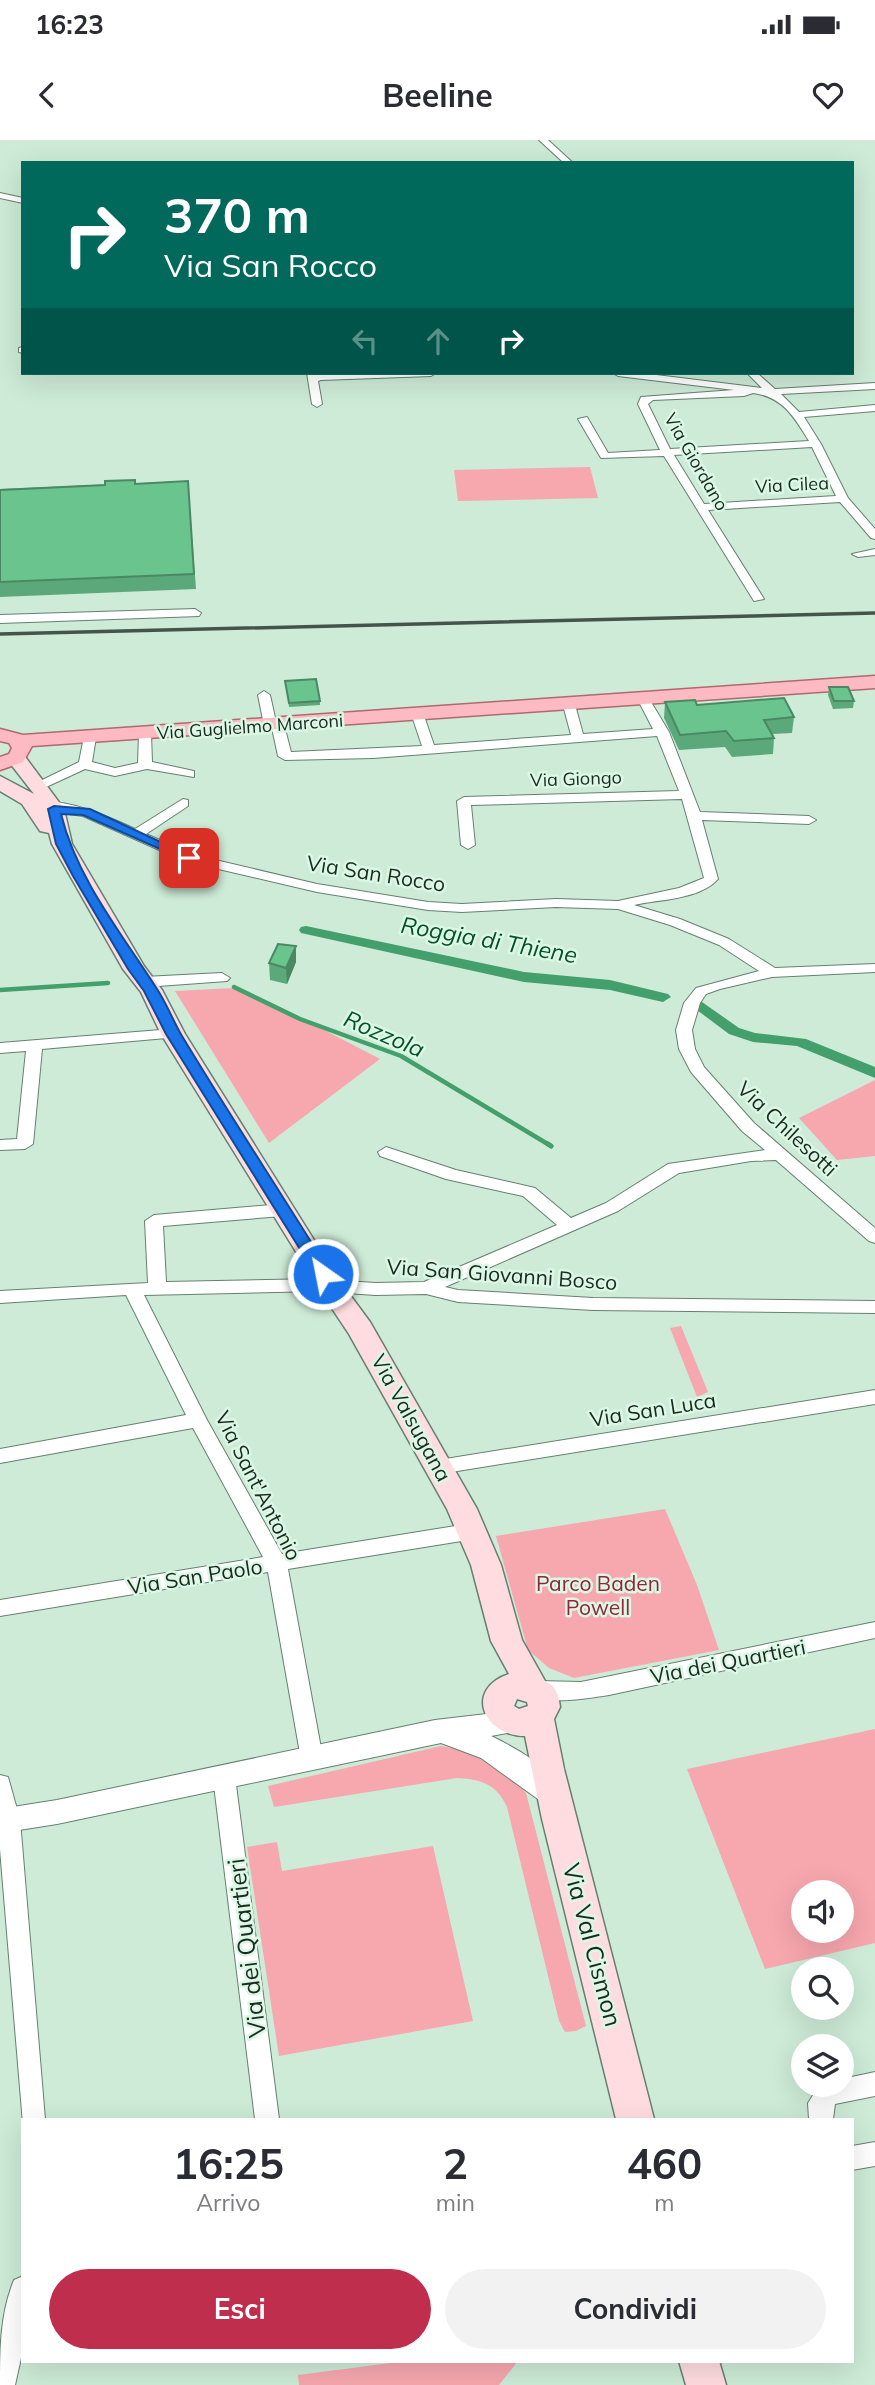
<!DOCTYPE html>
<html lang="it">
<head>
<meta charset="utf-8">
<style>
  body { margin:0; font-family:Mulish,sans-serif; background:#f2f2f3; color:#2b2b33; height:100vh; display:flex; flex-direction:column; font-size:26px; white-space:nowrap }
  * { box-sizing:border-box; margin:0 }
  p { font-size:23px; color:#7c7c81 }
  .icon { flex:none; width:38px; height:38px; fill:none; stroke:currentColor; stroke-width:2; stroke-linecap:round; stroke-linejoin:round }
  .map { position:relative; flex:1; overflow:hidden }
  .drawer { position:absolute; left:21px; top:1978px; width:833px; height:245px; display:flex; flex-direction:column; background:#fff; border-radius:0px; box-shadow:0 7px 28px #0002 }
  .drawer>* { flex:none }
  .top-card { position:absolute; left:21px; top:21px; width:833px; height:214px; border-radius:0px; box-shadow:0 7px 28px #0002; background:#00695c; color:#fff; overflow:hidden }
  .fabs { position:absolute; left:791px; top:1740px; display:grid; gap:14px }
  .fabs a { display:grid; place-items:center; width:63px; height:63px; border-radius:50%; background:#fff; box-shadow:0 7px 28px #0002; font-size:35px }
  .pin { position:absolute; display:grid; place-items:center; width:60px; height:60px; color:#fff; margin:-30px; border-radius:14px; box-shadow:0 4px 10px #0006 }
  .me { position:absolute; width:77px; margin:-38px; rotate:327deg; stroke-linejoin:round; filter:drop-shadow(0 0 5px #0008) }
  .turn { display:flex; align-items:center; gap:24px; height:147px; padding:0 28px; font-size:32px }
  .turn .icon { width:91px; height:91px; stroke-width:2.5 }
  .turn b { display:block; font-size:49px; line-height:60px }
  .lanes { display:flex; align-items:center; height:66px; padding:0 28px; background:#0003; justify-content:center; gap:35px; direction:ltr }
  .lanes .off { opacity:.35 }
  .eta { display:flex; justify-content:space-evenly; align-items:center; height:119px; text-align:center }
  .eta b { font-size:42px; font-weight:700; line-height:49px }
  .primary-button { display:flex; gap:14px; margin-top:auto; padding:14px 28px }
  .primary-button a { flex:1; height:80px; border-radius:42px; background:#bf2e4d; color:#fff; font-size:28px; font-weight:700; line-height:80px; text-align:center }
  .primary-button a+a { background:#f2f2f3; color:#2b2b33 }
  .status { display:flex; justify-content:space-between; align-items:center; height:49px; padding:0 35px; background:#fff; direction:ltr }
  .status svg { height:19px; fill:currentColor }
  header { display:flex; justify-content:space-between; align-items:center; height:91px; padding:0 28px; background:#fff; font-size:32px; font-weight:700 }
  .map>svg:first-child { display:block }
</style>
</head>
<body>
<div class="status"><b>16:23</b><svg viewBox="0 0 49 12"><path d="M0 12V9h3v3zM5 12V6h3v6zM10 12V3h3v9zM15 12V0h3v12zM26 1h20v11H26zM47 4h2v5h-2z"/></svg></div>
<header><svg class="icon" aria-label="back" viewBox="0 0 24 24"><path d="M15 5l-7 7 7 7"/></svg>Beeline<svg class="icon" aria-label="heart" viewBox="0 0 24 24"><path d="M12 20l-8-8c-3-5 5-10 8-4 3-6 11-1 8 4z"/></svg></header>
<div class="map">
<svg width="875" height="2245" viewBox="0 0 875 2245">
  <rect width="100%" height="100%" fill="#cdebd7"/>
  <g fill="#f7a7ae" fill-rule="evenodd">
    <path d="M590 327 598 358 458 361 454 330Z"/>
    <path d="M234 848 307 881 380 919 269 1003 175 851Z"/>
    <path d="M875 940V1016L837 1020 799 978Z"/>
    <path d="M681 1186 708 1252 697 1257 670 1188Z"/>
    <path d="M665 1369 697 1445 719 1510 574 1538 549 1528 528 1510 496 1396Z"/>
    <path d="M875 1589V1803L765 1829 687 1629ZM803 1752H842V1790H803Z"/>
    <path d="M441 1606C477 1611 503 1624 526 1653L586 1886 576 1891 565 1892 559 1881 507 1667C497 1644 480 1639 457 1638L274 1667 268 1646Z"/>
    <path d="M277 1702 282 1731 433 1706 473 1881 279 1916 247 1707Z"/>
    <path d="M406 2221H518L499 2245H299L298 2235Z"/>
  </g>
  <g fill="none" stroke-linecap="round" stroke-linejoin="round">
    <g stroke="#439f6b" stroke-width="4.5">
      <path d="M234 847 300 879 401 916 551 1006"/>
      <path d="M0 850 108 843"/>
    </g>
    <path stroke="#439f6b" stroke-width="5" d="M548 1004 551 1006"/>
    <g fill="#439f6b" fill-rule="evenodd">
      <path d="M306 786 524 832 610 840 668 854 671 857 663 862 610 850 524 842 301 793 299 790 301 787Z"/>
      <path d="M702 862 739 888 755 893 806 899 875 927V938L797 906 753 902 729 894 697 870 694 867 697 864Z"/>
    </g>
    <defs>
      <g id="minor">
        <path d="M539 0H548L573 23H564Z"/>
        <path d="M0 53 23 58V63L0 58Z"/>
        <path d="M22 207 23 213 19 212V208Z"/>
        <path d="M307 233 317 235 436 233 431 236 321 240 318 241 322 264 317 267 312 264Z"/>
        <path d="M613 233H640L762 248 747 233H757L775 249 875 243V249L781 254 799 272 875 265V271L804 277 821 304 848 358 875 389V399L871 398 840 362 708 370 764 459 754 461 664 316 601 318 578 279 587 277 608 313 660 310 638 264 641 257 734 250 618 236ZM753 253C783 257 794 277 809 301L670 309 648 264 653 260 744 256ZM812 307 836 356 704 364 674 315Z"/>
        <path d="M875 409V415L858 417 852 414Z"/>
        <path d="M195 469 201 473 199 476 0 483V475Z"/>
        <path d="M264 551 270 555 276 582 284 585 291 612 422 606 412 576 418 572 424 576 434 605 571 595 563 565 569 561 575 565 583 594 653 589 638 560 640 557H648L669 592 700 672 809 676 816 680 809 684 702 680 718 739C699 760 660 759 634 765L680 779 729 799 775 828 875 824V832L772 837 720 849 706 854 700 863 692 890 695 909 704 927 754 983 875 1088V1103L869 1101 776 1020 751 1021 679 1033 618 1071 445 1147 458 1150 593 1158 875 1161V1173L593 1170 458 1162 426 1154 375 1155 319 1151 144 1155 207 1280 282 1414 474 1383 481 1386 484 1391 481 1396 474 1399 288 1429 323 1619 320 1625 312 1628 304 1625 301 1619 268 1432 0 1476V1460L263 1417 193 1288 0 1323V1309L186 1275 126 1155 0 1163V1151L148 1143 145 1081 154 1075 282 1064 291 1070 282 1076 163 1086 166 1142 319 1139 375 1143 424 1142 557 1085 523 1056 446 1039 380 1016 378 1012 386 1007 456 1030 535 1048 571 1078 606 1063 668 1024 765 1010 742 991 691 932 679 909 676 890 684 863 696 848 759 831 719 805 670 785 618 769 556 767 462 772 428 770 317 752 184 721 83 676 41 670 34 666C52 651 116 680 135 689L183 659 188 660V666L146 694 194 715 317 744 428 762 462 764 556 759 618 761 679 748 704 738 682 659 471 665 475 705 468 709 461 705 457 661 464 657 679 651 657 596 373 618 285 620 278 616 272 588 264 585 258 555Z"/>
        <path d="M145 590 151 594 152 622 194 631V637L147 629 115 636 85 629 44 648 39 649 32 645 79 622 84 597 90 593 96 597 92 622 115 628 138 623 139 594Z"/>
        <path d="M222 833 230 838 227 841 144 847 136 842 144 837Z"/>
        <path d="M173 889 178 891 181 894 178 897 42 909 33 1004 25 1009 0 1010V1000L17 999 26 911 0 913V903Z"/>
        <path d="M875 1250V1264L439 1334 432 1332 429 1327 432 1322 439 1320Z"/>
        <path d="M875 1482V1498L609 1555C584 1559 554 1564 530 1556L526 1550 530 1544 537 1541 581 1542Z"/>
        <path d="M224 1628 232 1630 235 1637 279 1979H255L213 1637 216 1630Z"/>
        <path d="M0 1635 8 1637 20 1680 45 1979H23V1984L0 1709Z"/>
        <path d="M875 1932V1956L835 1964 833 1979H809L808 1963 819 1946 842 1944V1939Z"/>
        <path d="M875 2002V2026L852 2030V2006Z"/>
        <path d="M23 2136V2209L15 2245H0C0 2209 0 2174 14 2140Z"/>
      </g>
      <path id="tertiary" d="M513 1571 523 1574 527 1582 523 1590 491 1596C514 1607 555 1630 566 1653L562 1662 552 1665 542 1662 481 1618 441 1603 57 1684 0 1693V1669L57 1660 435 1580Z"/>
      <g id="secondary">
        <path d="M16 612 23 614 64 669 72 704 144 826 162 850 185 894 339 1140 370 1182 477 1369 501 1425 522 1500 545 1541 553 1546 558 1555 560 1567 554 1579 564 1629 654 1979H616L542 1679 525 1596C483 1596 464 1549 509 1534L491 1501 471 1425 447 1369 349 1194 321 1152 161 894 141 852 123 829 52 704 49 693 40 691 22 664 0 651V636L34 654 6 618ZM517 1559 527 1562 528 1566 519 1569 514 1566Z"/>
        <path d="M679 2221H719L726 2245H686Z"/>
      </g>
      <path id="primary" d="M875 536V548L32 606 23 622 0 630V617L9 614 12 608 9 603 0 601V589L23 595Z"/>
    </defs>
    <use href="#minor" stroke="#66806f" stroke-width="2"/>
    <use href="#tertiary" stroke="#66806f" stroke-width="2"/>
    <use href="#secondary" stroke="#66806f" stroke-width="3"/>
    <use href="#primary" stroke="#af696f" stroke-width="3"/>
    <use href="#minor" fill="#fff" fill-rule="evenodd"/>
    <use href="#tertiary" fill="#fff" fill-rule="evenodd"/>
    <use href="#secondary" fill="#ffdce0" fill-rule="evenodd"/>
    <use href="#primary" fill="#febac2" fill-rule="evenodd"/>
    <path stroke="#45544a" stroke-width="3.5" d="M0 494 875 473"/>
  </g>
  <g fill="#5ba97a">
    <path d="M188 341 196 449 0 457V349Z"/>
    <path d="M286 545 320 561V565L289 567Z"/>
    <path d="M829 547 854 561 853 568 833 569 828 555Z"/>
    <path d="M665 562 697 565 794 577 792 593 773 594 774 598 773 614 732 617 725 607 679 610 664 578Z"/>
    <path d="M296 822 287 844 270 840 269 823Z"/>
  </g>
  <path fill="#4a8963" d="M296 806V822L287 844 286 828Z"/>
  <g fill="#6ac48e" stroke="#4a8963" stroke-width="2">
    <path d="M135 340V344L188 341 194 434 0 442V350L105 345V341Z"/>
    <path d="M316 539 320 561 289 563 285 541Z"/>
    <path d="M829 547H848L854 561H834Z"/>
    <path d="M784 558 794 577 764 580 774 598 734 601 726 591 680 595 665 562 695 560 697 565Z"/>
    <path d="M278 804 296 806 286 828 269 823Z"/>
  </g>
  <path fill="#1a73e8" stroke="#114b97" stroke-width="2" d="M54 666 90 669 195 718 189 721 185 720 83 675 61 674C77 739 122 794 157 849 167 864 173 881 182 896 230 976 282 1054 331 1134L329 1138H318L166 894 144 851 128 829 73 736 56 704 48 669Z"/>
  <g text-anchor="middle" stroke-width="5" stroke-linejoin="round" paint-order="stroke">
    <g font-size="18" fill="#1d2821" stroke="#daf8e4">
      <text transform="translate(696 322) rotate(60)" y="6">Via Giordano</text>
      <text transform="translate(792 345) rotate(-3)" y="6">Via Cilea</text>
      <text transform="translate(250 587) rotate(-4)" y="6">Via Guglielmo Marconi</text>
      <text transform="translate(576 639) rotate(-2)" y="6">Via Giongo</text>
    </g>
    <g font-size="21" fill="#1d2821" stroke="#daf8e4">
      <text transform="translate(376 734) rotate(9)" y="7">Via San Rocco</text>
      <text transform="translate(787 989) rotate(43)" y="7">Via Chilesotti</text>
      <text transform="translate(502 1135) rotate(4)" y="7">Via San Giovanni Bosco</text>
      <text transform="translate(653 1270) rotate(-9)" y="7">Via San Luca</text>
      <text transform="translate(411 1278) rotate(61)" y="7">Via Valsugana</text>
      <text transform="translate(258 1346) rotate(63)" y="7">Via Sant'Antonio</text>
      <text transform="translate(195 1437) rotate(-9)" y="7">Via San Paolo</text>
      <text transform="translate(728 1522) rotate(-11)" y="7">Via dei Quartieri</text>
    </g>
    <g font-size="21" fill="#94233b" stroke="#daf8e4">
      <text x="598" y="1451">Parco Baden<tspan x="598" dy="24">Powell</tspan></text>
    </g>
    <g font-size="23" font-style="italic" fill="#064f2d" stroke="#daf8e4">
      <text transform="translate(489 800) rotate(10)" y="8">Roggia di Thiene</text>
      <text transform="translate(384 894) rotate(23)" y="8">Rozzola</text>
    </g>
    <g font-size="24" fill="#1d2821" stroke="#daf8e4">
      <text transform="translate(592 1805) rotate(75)" y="8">Via Val Cismon</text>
      <text transform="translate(247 1808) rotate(-97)" y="8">Via dei Quartieri</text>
    </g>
  </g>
</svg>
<div class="fabs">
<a><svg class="icon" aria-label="sound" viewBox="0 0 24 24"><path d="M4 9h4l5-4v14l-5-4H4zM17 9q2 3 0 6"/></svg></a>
<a><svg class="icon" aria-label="search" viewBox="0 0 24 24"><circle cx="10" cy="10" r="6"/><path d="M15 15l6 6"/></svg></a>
<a><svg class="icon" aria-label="layers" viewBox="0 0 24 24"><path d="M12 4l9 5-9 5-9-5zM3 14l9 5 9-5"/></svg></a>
</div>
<div class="pin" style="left:189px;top:718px;background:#d93025"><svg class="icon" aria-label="arrive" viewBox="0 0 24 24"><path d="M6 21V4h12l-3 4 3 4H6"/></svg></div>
<svg class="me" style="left:323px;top:1134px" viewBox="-20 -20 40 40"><circle r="17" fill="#1a73e8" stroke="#fff" stroke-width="3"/><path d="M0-11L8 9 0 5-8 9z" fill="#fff"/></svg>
<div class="top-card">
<div class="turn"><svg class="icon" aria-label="right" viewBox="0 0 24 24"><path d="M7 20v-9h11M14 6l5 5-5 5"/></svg><div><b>370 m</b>Via San Rocco</div></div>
<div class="lanes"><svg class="icon off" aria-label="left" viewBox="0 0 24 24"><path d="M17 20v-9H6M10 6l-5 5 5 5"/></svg><svg class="icon off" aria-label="ahead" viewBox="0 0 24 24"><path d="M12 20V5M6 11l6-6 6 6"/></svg><svg class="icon" aria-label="right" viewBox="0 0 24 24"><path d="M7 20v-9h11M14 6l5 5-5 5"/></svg></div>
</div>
<section class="drawer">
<div class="eta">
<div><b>16:25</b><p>Arrivo</p></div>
<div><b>2</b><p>min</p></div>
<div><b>460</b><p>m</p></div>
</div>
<div class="primary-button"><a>Esci</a><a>Condividi</a></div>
</section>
</div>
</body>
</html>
